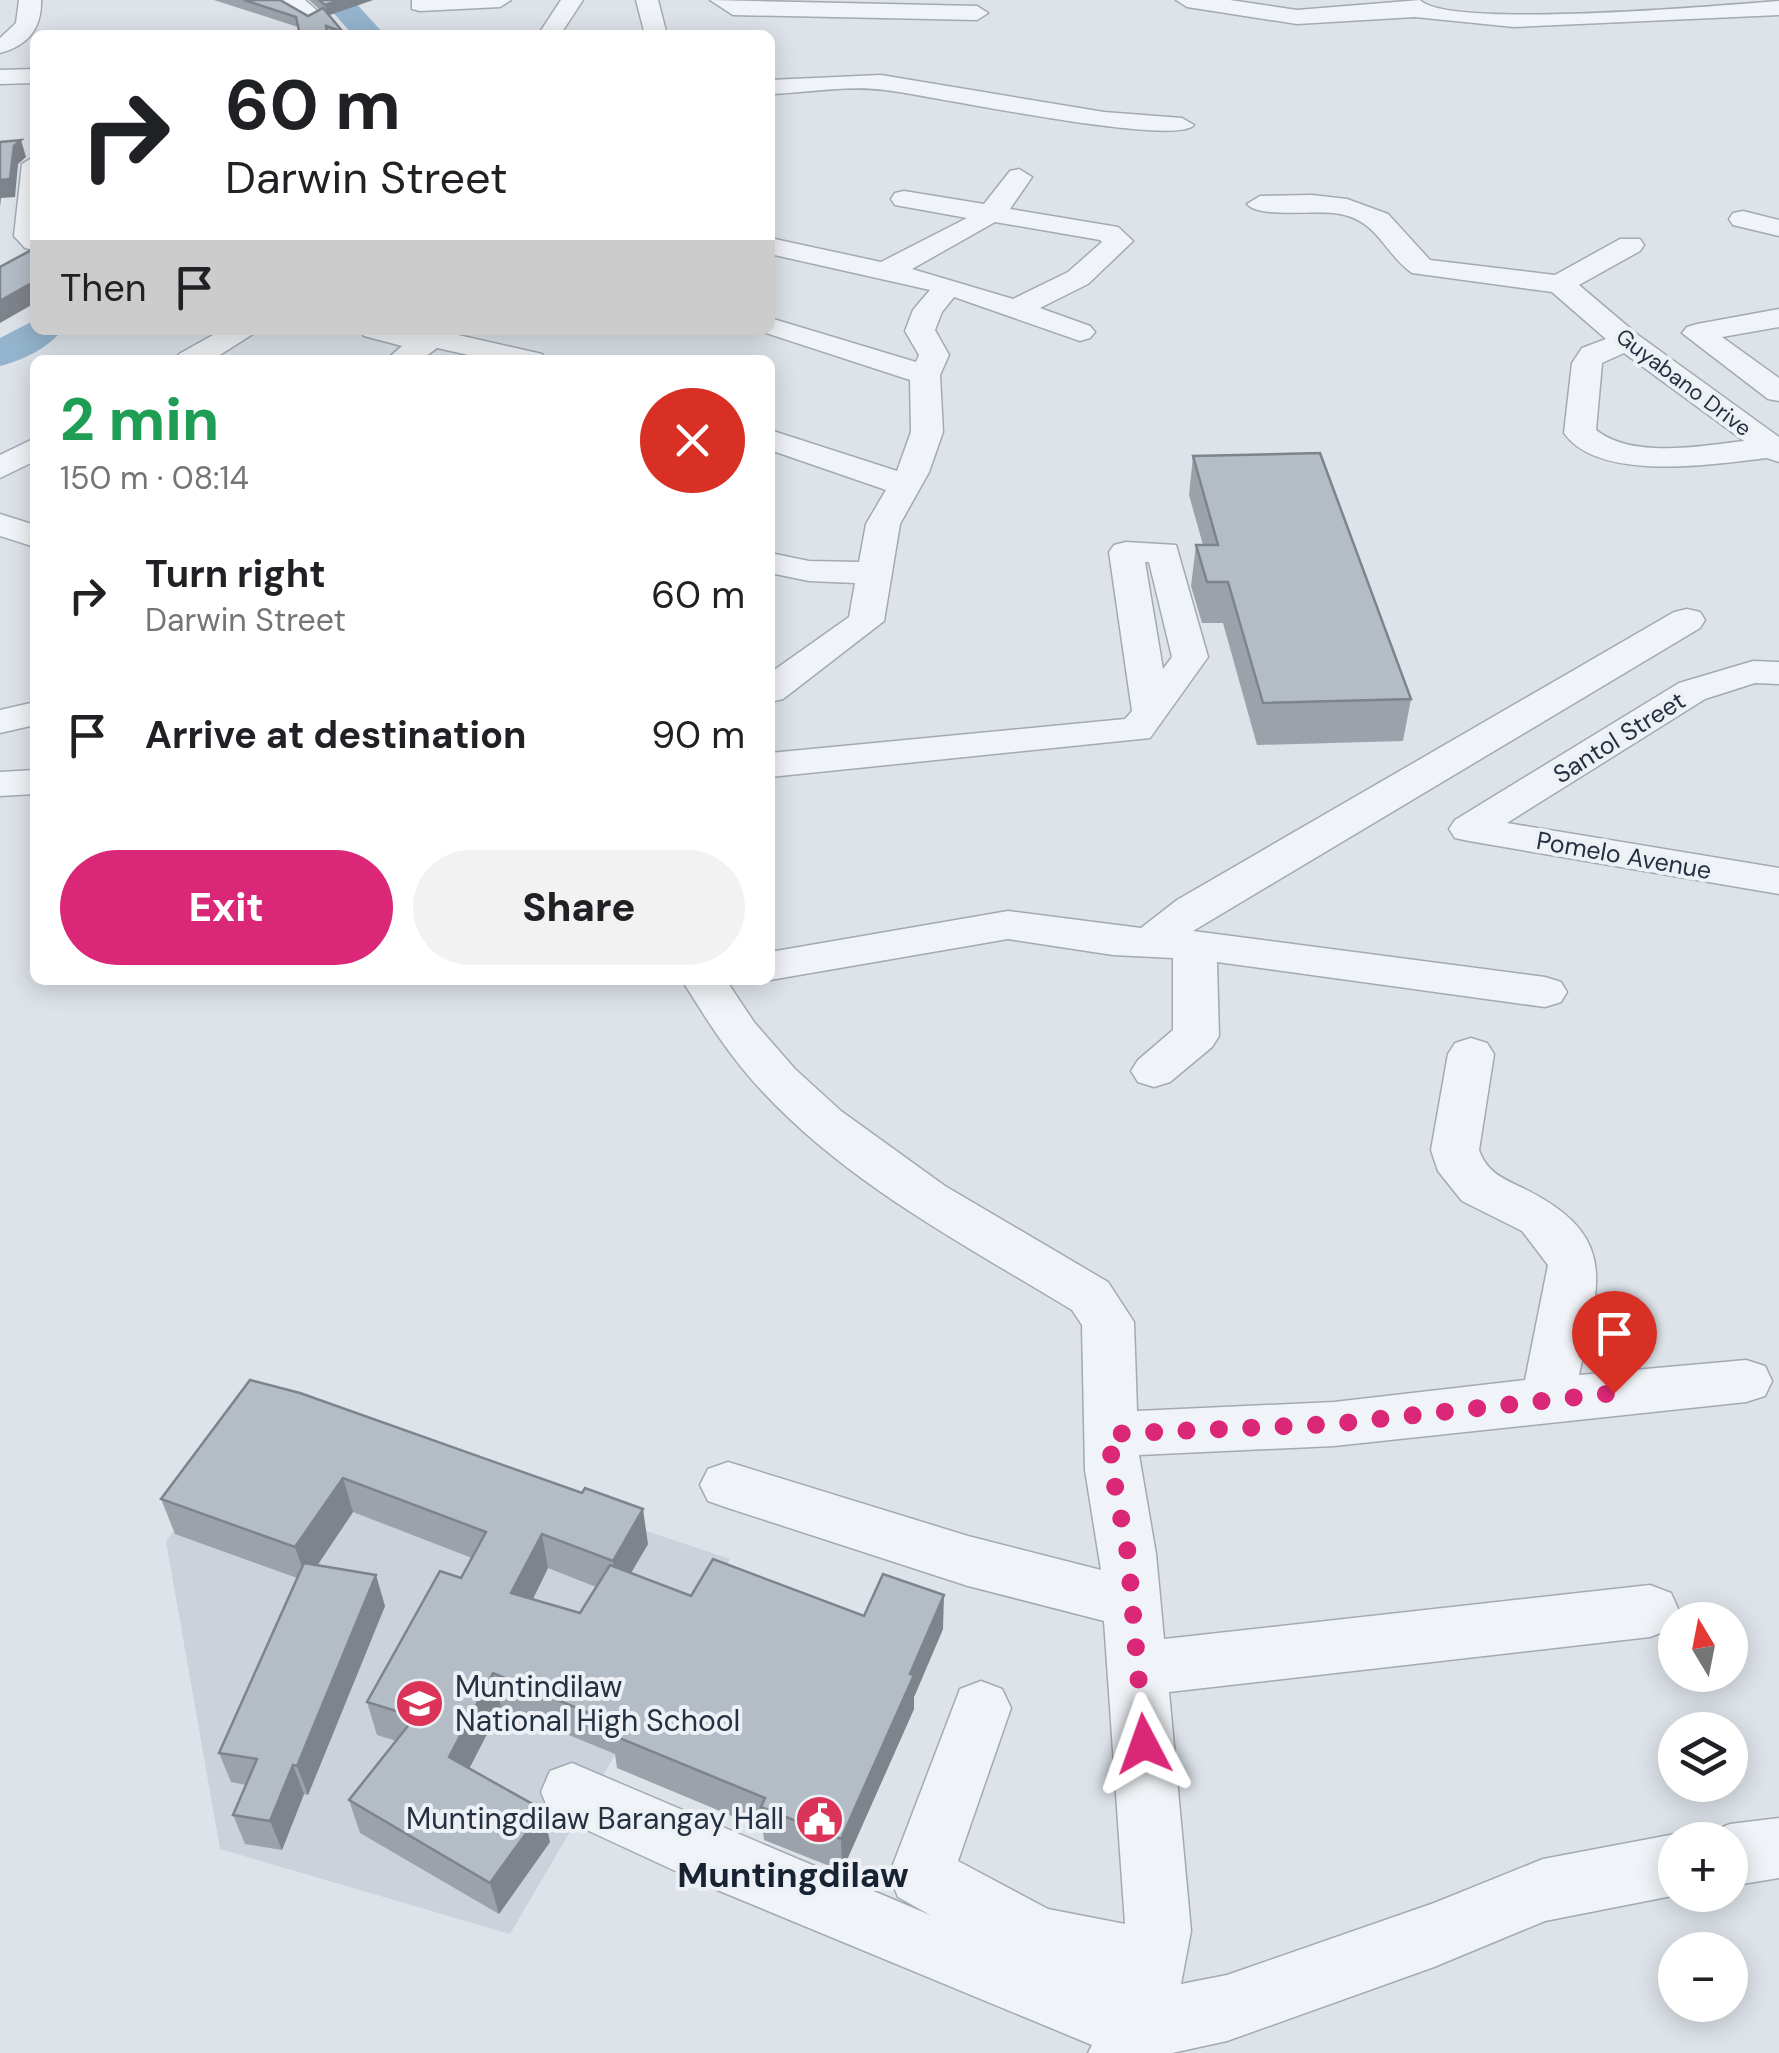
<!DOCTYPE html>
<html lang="en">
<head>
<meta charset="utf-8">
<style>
  body { margin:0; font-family:"DM Sans",sans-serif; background:#f2f2f2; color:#202124; height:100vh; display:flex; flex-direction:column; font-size:38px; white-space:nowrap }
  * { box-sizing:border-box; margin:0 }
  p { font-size:32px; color:#757577 }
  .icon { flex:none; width:55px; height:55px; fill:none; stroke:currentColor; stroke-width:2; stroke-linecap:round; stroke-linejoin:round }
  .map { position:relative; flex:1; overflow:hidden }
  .details { position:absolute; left:30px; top:355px; width:745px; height:630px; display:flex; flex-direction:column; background:#fff; border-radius:15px; box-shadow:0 5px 25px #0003 }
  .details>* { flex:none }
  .hud { position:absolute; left:30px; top:30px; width:745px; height:305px; border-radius:15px; box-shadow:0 5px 25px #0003; background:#fff; color:#202124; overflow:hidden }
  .needle { width:65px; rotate:350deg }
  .fabs { position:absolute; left:1658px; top:1602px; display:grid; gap:20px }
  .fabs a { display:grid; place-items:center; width:90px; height:90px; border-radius:50%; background:#fff; box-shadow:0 5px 25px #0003; font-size:50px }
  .pin { position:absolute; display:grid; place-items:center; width:85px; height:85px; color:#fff; margin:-102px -42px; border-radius:50% 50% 50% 0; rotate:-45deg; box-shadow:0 0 10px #0007 }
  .pin .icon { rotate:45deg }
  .me { position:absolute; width:110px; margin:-55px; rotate:356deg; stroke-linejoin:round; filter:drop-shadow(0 0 8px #0008) }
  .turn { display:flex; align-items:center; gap:35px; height:210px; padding:0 30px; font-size:45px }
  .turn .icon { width:130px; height:130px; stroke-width:2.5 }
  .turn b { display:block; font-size:70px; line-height:85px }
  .then { display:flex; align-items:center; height:95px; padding:0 30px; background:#0003; gap:20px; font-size:38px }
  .round { display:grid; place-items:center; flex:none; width:105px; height:105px; border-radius:52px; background:#f2f2f2 }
  .overview { display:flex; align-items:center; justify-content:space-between; height:170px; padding:0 30px }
  h1 { font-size:60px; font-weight:800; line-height:75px; color:#1e9e55 }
  .button { display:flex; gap:20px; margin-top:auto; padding:20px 30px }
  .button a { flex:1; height:115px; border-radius:60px; background:#db2777; color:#fff; font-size:40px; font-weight:800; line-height:115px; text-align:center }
  .button a+a { background:#f2f2f2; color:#202124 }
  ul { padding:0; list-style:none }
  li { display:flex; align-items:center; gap:30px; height:140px; padding:0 30px }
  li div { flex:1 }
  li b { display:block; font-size:38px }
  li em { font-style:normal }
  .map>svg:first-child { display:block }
</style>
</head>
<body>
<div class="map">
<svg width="1779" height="2053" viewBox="0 0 1779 2053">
  <rect width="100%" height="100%" fill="#dde3e9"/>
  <path fill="#cbd2db" d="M267 1404 730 1559 510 1934 220 1849 166 1541Z"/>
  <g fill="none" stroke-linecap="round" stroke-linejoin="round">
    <g fill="#94b4cd" fill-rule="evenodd">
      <path d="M322 0H353L385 35H353Z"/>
      <path d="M35 320V330H62C49 348 21 361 0 366V338Z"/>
    </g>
    <defs>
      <g id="minor">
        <path d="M19 0H41C42 29 27 46 0 53V38L16 23Z"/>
        <path d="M271 0H305L323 16 312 23Z"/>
        <path d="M412 0H511L500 7 420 11 412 9Z"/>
        <path d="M561 0H583L560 35H538Z"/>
        <path d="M636 0H658L667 35H645Z"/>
        <path d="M710 0 977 6 988 13 977 20 733 15Z"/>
        <path d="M1176 0H1230L1297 10 1420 0C1448 30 1726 5 1779 1V15L1514 27 1415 17 1297 24 1187 7Z"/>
        <path d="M35 69V83L0 84V70Z"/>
        <path d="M881 75 1104 112 1182 118 1194 125C1175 148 929 95 885 90 848 85 807 93 770 94V80Z"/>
        <path d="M35 156V250L25 248 14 236 22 164Z"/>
        <path d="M1019 169 1032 177 1010 209 1118 227 1133 241 1088 284 1040 308 1090 326 1095 332 1090 338 1080 341 954 297 942 312 935 330 949 355 940 375 943 432 929 472 900 524 884 621 783 699 770 702V673L849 617 855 583 809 581 770 573V553L809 561 859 562 866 524 886 490 770 450V430L897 471 911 432 910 380 757 330H770V318L916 362 919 355 905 331 913 310 930 290 770 254V238L881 262 967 218 895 205 891 199 895 193 904 191 984 204 1010 171ZM995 222 1100 240 1102 242 1068 272 1013 299 912 269Z"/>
        <path d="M1312 195 1347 199 1388 214 1430 260 1555 275 1620 239H1640L1644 245 1640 251 1579 285 1638 335 1779 437V462L1767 458C1714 464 1599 483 1564 433L1572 363 1582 348 1606 339 1552 292 1412 273C1384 253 1378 221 1340 214 1317 209 1259 219 1247 204L1260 196ZM1624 353 1744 441C1700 446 1633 459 1596 430L1602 363Z"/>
        <path d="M1743 211 1779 220V236L1733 225 1729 219 1733 213Z"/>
        <path d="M1779 309V327L1722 337 1779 378V401L1768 399 1682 333 1687 327 1697 324Z"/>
        <path d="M222 330H259L212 360H175L179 354Z"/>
        <path d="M359 330H436L542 354 546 360H491L437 348 421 360H386L402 346 364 336Z"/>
        <path d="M35 438V461L0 478V455Z"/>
        <path d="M0 514 35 525V547L0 536Z"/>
        <path d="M1126 542 1176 545 1208 657 1150 738 770 777V753L1125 719 1132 711 1109 552 1114 545ZM1145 562H1149L1172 657 1163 669Z"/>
        <path d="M1687 609 1700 612 1705 620 1700 628 1193 931 1545 977 1561 982 1567 992 1561 1002 1545 1007 1217 962 1219 1036 1212 1047 1170 1082 1154 1087 1138 1082 1131 1071 1138 1060 1173 1030V958L1113 955 1008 939 770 980H768L770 952 1008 911 1141 928 1177 900 1674 612Z"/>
        <path d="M1753 661 1779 662V684L1755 683 1705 699 1507 823 1779 868V894L1469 841 1455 838 1449 829 1455 820 1679 683Z"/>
        <path d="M35 702V725L0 733V710Z"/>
        <path d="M35 770V794L0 796V772Z"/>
        <path d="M682 980H726L754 1022 795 1069 841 1111 945 1186 1108 1282 1134 1322 1137 1411 1334 1402 1525 1380 1548 1265 1522 1231 1462 1201 1438 1171 1431 1150 1448 1054 1455 1043 1471 1038 1487 1043 1494 1054 1479 1150C1487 1173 1504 1179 1525 1189 1623 1238 1597 1287 1579 1375L1746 1360 1765 1366 1772 1381 1765 1396 1746 1402 1334 1446 1139 1455 1156 1554 1164 1639 1650 1585 1671 1593 1679 1611 1671 1629 1650 1637 1169 1692 1191 1931 1181 1984 1227 1975 1434 1903 1543 1859 1675 1834 1689 1840H1675L1677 1895 1545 1921 1434 1967 1227 2041 1172 2053H1088L1092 2045 710 1887 550 1813 541 1792 550 1771 572 1763 930 1915 898 1897 889 1875 960 1689 981 1681 1002 1689 1011 1708 958 1861 1048 1909 1125 1924 1104 1621 968 1586 728 1508 708 1501 700 1485 708 1469 728 1462 968 1536 1101 1570 1085 1470 1082 1325 1072 1310C965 1245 848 1184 762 1091 730 1057 706 1019 682 980Z"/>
        <path d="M1779 1818V1878L1730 1886V1840H1705L1708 1833 1730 1824Z"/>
      </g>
    </defs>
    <use href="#minor" stroke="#a2aab3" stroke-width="3"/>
    <use href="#minor" fill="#f0f3f7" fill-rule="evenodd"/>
  </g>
  <g fill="#9ba2aa" fill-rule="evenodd">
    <path d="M214 0H280L308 16 320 10 309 0H373L329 15 343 32 344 35H300L298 27Z"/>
    <path d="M1193 456 1411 699 1403 741 1257 745 1223 623H1202L1191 586 1196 545H1203L1189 495Z"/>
    <path d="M250 1380 648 1544 631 1573 691 1596 864 1616 943 1629 914 1697V1709L842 1871 764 1840 763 1829 617 1768 615 1754 501 1707 469 1769 550 1842 499 1914 360 1833 349 1800 396 1741 377 1735 367 1702 461 1578 472 1558 353 1512 317 1565 385 1606 308 1795 304 1794 282 1850 245 1844 233 1815 246 1785 231 1782 219 1753 297 1578 175 1534 161 1499ZM548 1568 596 1587 580 1613 533 1599Z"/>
  </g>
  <g fill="#7e848b">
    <path d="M341 0H373L327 16 325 5Z"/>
    <path d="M21 140 26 157 18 164 15 197 1 198 0 207V180L14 146Z"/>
    <path d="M35 281V303L0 323V301Z"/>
    <path d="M343 1478 353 1512 307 1581 295 1547Z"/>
    <path d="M643 1509 648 1544 618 1595 613 1561Z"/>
    <path d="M542 1534 548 1568 519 1627 511 1593Z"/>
    <path d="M376 1575 385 1606 308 1795 297 1766Z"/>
    <path d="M944 1595 943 1629 914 1697V1709L842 1871 841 1839Z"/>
    <path d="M493 1673 501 1707 458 1790 449 1757Z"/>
    <path d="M293 1765 304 1794 282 1850 270 1821Z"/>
    <path d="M543 1810 550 1842 499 1914 490 1883Z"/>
  </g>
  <g fill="#b4bcc6" stroke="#7e848b" stroke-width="2.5">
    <path d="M244 0H280L308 16 323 8 343 32 326 26 327 32 300 35 296 17Z"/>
    <path d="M319 0H341L325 5Z"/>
    <path d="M34 139 35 177H34Z"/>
    <path d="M21 140 14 146 10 179 0 180V142Z"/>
    <path d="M35 248V281L0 301V267Z"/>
    <path d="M1320 453 1411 699 1263 703 1228 582H1207L1196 545H1218L1193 456Z"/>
    <path d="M250 1380 300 1393 582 1493 585 1488 643 1509 613 1561 542 1534 511 1593 580 1613 610 1565 691 1596 713 1559 864 1616 883 1574 944 1595 910 1674 914 1675 841 1839 761 1807 765 1798 612 1735 618 1725 493 1673 449 1757 543 1810 490 1883 349 1800 415 1717 367 1702 440 1571 461 1578 486 1532 343 1478 295 1547 161 1499Z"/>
    <path d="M304 1563 376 1575 297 1766 293 1765 270 1821 233 1815 257 1759 219 1753Z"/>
  </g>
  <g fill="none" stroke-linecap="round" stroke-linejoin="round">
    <path stroke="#db2777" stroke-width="18" stroke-dasharray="0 32.4" d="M1144 1744 1128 1554 1112 1470 1110 1434 1334 1424 1614 1393"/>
  </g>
  <defs>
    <symbol id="school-disc" viewBox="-11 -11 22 22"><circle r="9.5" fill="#dc3459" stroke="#edf1f6"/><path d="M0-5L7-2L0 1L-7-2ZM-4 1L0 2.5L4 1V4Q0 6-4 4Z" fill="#fff"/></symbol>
    <symbol id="civic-disc" viewBox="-11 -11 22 22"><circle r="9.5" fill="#dc3459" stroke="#edf1f6"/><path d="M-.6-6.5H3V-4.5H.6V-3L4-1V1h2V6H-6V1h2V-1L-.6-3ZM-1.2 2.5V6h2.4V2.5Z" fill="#fff"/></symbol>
  </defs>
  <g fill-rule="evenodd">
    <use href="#school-disc" x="392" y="1676" width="55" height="55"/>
    <use href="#civic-disc" x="792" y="1792" width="55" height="55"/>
  </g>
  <g text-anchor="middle" stroke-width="8" stroke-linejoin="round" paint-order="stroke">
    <g font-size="22" fill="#253141" stroke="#edf1f6">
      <text transform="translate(1684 382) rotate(37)" y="8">Guyabano Drive</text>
    </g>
    <g font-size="25" fill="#253141" stroke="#edf1f6">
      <text transform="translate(1619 737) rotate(-32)" y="9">Santol Street</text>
      <text transform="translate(1624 855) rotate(10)" y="9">Pomelo Avenue</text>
    </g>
    <g font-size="30" fill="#253141" stroke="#edf1f6" text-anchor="start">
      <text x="455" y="1697">Muntindilaw<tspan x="455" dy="34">National High School</tspan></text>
      <text x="784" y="1829" text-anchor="end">Muntingdilaw Barangay Hall</text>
    </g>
    <g font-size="35" font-weight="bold" fill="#172232" stroke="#edf1f6">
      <text x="793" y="1887">Muntingdilaw</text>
    </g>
  </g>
</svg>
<div class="fabs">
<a><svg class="needle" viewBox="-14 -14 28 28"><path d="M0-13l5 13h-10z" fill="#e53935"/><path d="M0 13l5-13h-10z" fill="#757577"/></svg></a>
<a><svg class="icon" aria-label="layers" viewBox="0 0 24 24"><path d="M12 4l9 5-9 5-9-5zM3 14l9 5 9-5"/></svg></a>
<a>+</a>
<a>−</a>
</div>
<div class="pin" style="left:1614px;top:1393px;background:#d93025"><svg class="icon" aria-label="arrive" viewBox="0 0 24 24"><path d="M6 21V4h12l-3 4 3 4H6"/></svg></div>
<svg class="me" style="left:1144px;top:1744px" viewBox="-20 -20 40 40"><path d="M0-17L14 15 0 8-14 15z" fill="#db2777" stroke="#fff" stroke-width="4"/></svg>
<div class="hud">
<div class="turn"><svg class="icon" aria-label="right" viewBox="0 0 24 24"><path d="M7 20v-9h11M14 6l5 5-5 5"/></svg><div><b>60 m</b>Darwin Street</div></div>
<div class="then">Then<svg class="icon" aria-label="arrive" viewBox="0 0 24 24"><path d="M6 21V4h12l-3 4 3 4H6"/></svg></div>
</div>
<section class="details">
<div class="overview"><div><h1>2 min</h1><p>150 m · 08:14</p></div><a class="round" style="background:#d93025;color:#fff"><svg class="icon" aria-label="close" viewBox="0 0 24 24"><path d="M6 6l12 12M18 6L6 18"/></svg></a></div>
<ul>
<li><svg class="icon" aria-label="right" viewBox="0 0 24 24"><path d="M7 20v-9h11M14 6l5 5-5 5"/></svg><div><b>Turn right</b><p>Darwin Street</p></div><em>60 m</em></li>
<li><svg class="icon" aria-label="arrive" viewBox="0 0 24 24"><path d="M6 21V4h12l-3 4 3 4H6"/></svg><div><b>Arrive at destination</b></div><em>90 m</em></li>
</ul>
<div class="button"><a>Exit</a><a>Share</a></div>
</section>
</div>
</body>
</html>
